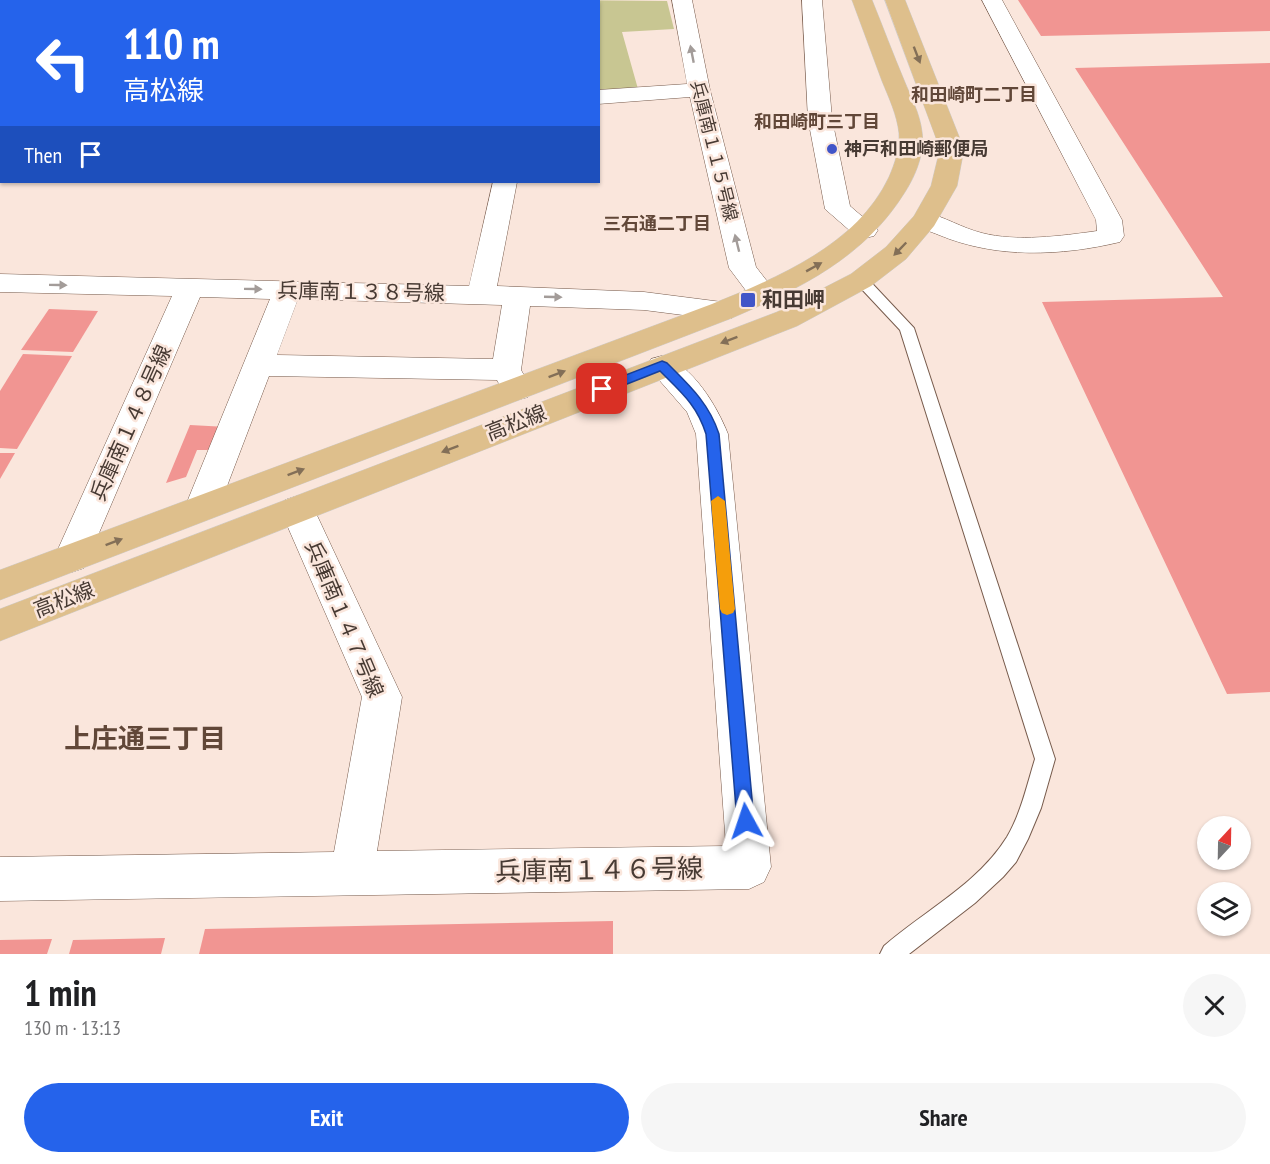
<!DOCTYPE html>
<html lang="en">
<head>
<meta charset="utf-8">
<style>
  body { margin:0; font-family:"PT Sans Narrow","Noto Sans JP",sans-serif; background:#f6f6f6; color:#202124; height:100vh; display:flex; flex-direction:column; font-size:22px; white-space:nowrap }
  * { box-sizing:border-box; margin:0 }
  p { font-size:20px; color:#757577 }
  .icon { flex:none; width:33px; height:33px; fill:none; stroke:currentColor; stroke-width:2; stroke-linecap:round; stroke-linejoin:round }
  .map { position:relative; height:954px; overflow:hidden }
  .drawer { display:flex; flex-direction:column; background:#fff; flex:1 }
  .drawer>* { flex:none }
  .guide { position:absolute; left:0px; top:0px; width:600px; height:183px; box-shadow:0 2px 4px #0004; background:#2563eb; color:#fff; overflow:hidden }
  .needle { width:39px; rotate:22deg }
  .buttons { position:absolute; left:1197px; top:816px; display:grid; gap:12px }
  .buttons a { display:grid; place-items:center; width:54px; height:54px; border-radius:50%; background:#fff; box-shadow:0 2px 4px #0004; font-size:30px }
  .pin { position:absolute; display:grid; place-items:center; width:51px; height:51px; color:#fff; margin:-26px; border-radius:12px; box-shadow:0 3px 9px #0006 }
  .me { position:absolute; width:66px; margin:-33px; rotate:355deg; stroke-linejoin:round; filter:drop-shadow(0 0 4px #0008) }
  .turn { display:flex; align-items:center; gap:21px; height:126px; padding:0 24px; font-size:27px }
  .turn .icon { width:78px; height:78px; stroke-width:2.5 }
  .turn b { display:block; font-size:42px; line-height:51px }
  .then { display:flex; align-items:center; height:57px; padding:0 24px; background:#0003; gap:12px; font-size:22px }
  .round { display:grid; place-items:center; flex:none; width:63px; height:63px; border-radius:32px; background:#f6f6f6 }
  .headline { display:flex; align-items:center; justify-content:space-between; height:102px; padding:0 24px }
  h1 { font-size:36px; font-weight:700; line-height:45px }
  .button { display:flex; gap:12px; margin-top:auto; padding:12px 24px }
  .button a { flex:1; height:69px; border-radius:36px; background:#2563eb; color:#fff; font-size:24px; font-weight:700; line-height:69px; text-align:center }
  .button a+a { background:#f6f6f6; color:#202124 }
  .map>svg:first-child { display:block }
</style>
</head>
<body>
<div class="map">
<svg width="1270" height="954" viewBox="0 0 1270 954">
  <rect width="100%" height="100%" fill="#fae6dc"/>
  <path fill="#c8c692" d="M559 0 667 1 674 29 622 32 638 89 599 92 598 2Z"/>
  <g fill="#f19592">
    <path d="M1018 0H1270V31L1041 36Z"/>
    <path d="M1270 63V692L1227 694 1042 302 1223 297 1075 68Z"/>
    <path d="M49 309 98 311 73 352 21 350Z"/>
    <path d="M23 354 72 356 17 449 0 448V391Z"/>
    <path d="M190 425 227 427 216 450H197L186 477 166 483Z"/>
    <path d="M0 453H15L0 479Z"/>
    <path d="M613 921V954H199L205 929Z"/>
    <path d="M165 938 161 954H69L73 940Z"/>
    <path d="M52 939 47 954H0V940Z"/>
  </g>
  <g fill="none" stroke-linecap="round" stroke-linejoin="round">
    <defs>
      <path id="service" d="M861 276 866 277 914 328 1055 759 1041 808 1028 839 1016 862 1003 877 975 903 909 954H880L884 946C924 911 978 884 1007 837 1021 813 1027 785 1035 759L900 330 856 283 854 280Z"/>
      <g id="minor">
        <path d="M204 0H225L203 2Z"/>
        <rect x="533" y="0" width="20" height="2"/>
        <path d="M672 0H692L710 90 756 267 777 294 773 300 763 303 753 300 729 268 690 97 598 104V90L687 84Z"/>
        <path d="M802 0H822L832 119 850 206 878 230 874 236 865 238 856 236 825 209 808 119Z"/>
        <path d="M982 0H1002L1122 220 1124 236 1120 242C1061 256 997 259 939 235 930 231 918 229 912 220L916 214 925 212C945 217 962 228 982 233 1017 242 1061 236 1097 231L1096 220Z"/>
        <rect x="0" y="128" width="2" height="15"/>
        <path d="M0 154H2L0 170Z"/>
        <path d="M493 182H517L497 286 644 292 722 302 732 304 736 311 732 318 722 320 644 310 530 306 521 370 532 389 528 397 517 400 506 397 497 380 269 376 219 507 214 516 202 520 190 516 185 507 270 299 200 297 84 568 72 572 60 568 54 558 172 296 0 292V274L469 286ZM298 299 502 305 493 359 277 355Z"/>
        <path d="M662 356C692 364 717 406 728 434L771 867 764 882 749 889 0 901V857L334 852 362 697 280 509 285 500 297 496 309 500 314 509 402 697 377 851 726 846 696 434 687 412 647 366 651 359Z"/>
      </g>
      <g id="primary">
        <path d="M852 0H872C883 27 893 54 904 80 911 97 920 114 922 132 925 152 916 175 905 192 865 257 801 288 732 318L0 600V570L712 304C777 278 857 245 889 177 895 163 900 148 899 133 897 115 889 98 882 81 872 54 862 27 852 0Z"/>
        <path d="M885 0H905L964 149 957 186 934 226 906 259 871 286 797 326 0 641V609L777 312 851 274 886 247 914 216 931 186 940 149Z"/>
      </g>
    </defs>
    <use href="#service" stroke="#775b4c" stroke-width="2"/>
    <use href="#minor" stroke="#775b4c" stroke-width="1"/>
    <use href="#primary" stroke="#cfccca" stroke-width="1"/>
    <use href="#service" fill="#fff" fill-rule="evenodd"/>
    <use href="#minor" fill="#fff" fill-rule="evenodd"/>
    <use href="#primary" fill="#debf8c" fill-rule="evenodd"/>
  </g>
  <defs><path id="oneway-solid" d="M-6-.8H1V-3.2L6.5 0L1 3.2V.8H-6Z" transform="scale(1.5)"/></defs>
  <g fill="#a39c99">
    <use href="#oneway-solid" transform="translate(692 54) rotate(-101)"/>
    <use href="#oneway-solid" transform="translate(737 243) rotate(-104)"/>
    <use href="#oneway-solid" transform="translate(58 285) rotate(1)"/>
    <use href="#oneway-solid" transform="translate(253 289) rotate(1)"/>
    <use href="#oneway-solid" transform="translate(553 297) rotate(2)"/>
  </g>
  <g fill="#836f57">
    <use href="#oneway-solid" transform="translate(917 55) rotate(69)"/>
    <use href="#oneway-solid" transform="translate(900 249) rotate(134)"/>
    <use href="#oneway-solid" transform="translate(814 267) rotate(-29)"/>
    <use href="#oneway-solid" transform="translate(729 340) rotate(159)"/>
    <use href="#oneway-solid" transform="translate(557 374) rotate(-21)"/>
    <use href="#oneway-solid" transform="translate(450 449) rotate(159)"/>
    <use href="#oneway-solid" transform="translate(296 472) rotate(-21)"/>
    <use href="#oneway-solid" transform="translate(114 542) rotate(-21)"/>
  </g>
  <path fill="#2563eb" stroke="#184099" stroke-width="1.5" d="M662 361 667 363C689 385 709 403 719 434L754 821 752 827 746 830 739 827 737 821 706 434C697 405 681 392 660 371L602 394 595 389 597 386Z"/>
  <path fill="#f59e0b" d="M718 496 725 501 735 609 733 613 727 615 722 613 720 609 711 501Z"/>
  <g fill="#4155c8" stroke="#fae6dc" stroke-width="2">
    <circle cx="832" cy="149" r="6"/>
    <rect x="740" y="292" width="16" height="16" rx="3"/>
  </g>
  <g text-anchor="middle" stroke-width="5" stroke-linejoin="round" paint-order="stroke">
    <g font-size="18" font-weight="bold" fill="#614738" stroke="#fae6dc">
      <text x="974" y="101">和田崎町二丁目</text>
      <text x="817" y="128">和田崎町三丁目</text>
      <text x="657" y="230">三石通二丁目</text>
    </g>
    <g font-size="18" font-weight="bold" fill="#473a33" stroke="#fae6dc" text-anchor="start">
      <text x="844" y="155">神戸和田崎郵便局</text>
    </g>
    <g font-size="18" fill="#473a33" stroke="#fae6dc">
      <text transform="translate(714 151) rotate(76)" y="6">兵庫南１１５号線</text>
    </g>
    <g font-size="21" fill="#473a33" stroke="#fae6dc">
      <text transform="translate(361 292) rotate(1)" y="7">兵庫南１３８号線</text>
      <text transform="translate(131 423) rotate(-66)" y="7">兵庫南１４８号線</text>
      <text transform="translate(516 423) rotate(-21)" y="7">高松線</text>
      <text transform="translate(64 600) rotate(-21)" y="7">高松線</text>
      <text transform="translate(344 619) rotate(67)" y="7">兵庫南１４７号線</text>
    </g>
    <g font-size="21" font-weight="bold" fill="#473a33" stroke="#fae6dc" text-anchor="start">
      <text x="762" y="307">和田岬</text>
    </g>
    <g font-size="26" fill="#473a33" stroke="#fae6dc">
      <text transform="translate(599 870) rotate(-1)" y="9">兵庫南１４６号線</text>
    </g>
    <g font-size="27" font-weight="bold" fill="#614738" stroke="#fae6dc">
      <text x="145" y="748">上庄通三丁目</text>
    </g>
  </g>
</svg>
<div class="buttons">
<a><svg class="needle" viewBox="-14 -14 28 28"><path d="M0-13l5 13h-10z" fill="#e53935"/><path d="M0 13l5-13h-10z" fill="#757577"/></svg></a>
<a><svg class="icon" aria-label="layers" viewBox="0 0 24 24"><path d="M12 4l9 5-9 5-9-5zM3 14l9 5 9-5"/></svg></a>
</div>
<div class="pin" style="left:602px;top:389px;background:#d93025"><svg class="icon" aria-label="arrive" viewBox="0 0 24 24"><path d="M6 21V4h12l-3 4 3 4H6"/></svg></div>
<svg class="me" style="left:746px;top:821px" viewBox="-20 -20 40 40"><path d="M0-17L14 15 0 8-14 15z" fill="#2563eb" stroke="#fff" stroke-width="4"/></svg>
<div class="guide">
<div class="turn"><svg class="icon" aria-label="left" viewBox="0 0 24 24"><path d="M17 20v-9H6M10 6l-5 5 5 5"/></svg><div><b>110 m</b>高松線</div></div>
<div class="then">Then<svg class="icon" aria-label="arrive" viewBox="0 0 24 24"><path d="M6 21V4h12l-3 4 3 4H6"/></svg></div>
</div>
</div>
<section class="drawer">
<div class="headline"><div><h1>1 min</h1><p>130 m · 13:13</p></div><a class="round"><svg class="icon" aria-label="close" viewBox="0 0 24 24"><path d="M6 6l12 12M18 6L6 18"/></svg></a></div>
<div class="button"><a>Exit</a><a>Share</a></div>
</section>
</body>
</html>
